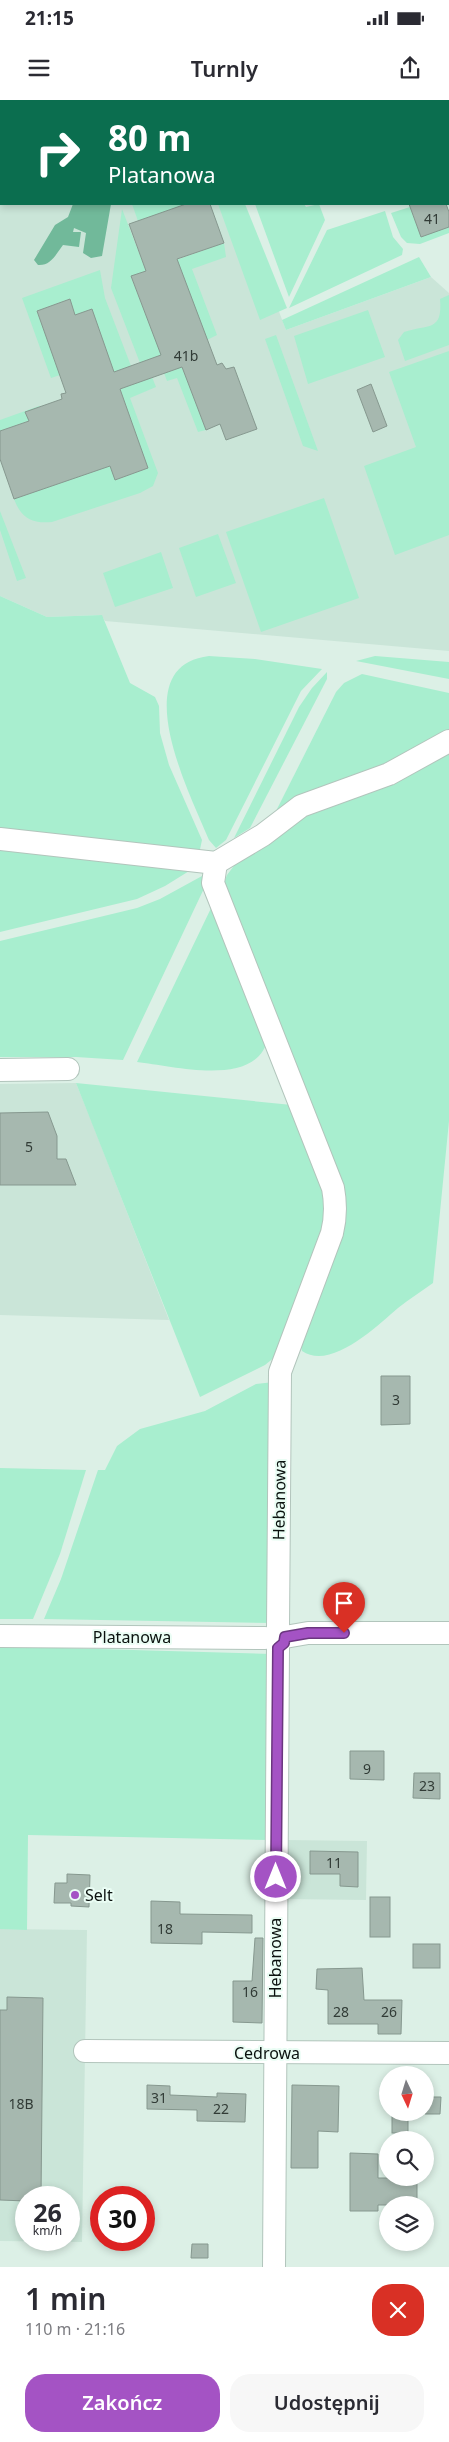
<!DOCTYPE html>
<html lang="pl">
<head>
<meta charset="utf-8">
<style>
  body { margin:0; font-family:"Noto Sans",sans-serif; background:#f7f7f7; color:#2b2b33; height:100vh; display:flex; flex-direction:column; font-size:19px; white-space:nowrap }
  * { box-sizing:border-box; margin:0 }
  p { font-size:16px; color:#7c7c81 }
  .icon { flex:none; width:28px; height:28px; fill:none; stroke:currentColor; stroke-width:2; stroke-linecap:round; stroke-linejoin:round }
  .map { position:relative; height:2167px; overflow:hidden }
  .side { display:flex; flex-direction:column; background:#fff; flex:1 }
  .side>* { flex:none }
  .top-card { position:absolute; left:0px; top:0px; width:450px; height:105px; box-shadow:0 2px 8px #0003; background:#0b6e4f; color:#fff; overflow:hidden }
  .needle { width:32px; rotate:176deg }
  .fabs { position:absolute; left:379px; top:1966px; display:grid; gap:10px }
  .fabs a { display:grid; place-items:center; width:55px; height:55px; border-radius:50%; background:#fff; box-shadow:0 2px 8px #0003; font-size:25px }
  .speed { position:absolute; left:15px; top:2086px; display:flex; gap:10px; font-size:25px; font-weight:700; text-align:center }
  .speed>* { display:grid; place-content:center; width:65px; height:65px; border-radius:50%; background:#fff; box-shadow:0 2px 8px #0003; line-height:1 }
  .speed small { font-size:12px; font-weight:400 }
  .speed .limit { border:8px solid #d22; background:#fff; color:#111 }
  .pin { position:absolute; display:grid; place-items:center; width:42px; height:42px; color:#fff; margin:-51px -21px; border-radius:50% 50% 50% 0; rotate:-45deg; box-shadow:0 0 5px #0007 }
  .pin .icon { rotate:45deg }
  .me { position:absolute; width:55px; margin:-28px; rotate:0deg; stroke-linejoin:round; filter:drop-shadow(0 0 4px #0008) }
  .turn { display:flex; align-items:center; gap:18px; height:105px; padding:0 25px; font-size:22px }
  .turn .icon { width:65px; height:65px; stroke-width:2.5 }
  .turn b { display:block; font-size:35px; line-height:42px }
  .round { display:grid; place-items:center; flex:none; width:52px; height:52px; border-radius:20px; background:#f7f7f7 }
  .overview { display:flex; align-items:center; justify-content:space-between; height:85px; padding:0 25px }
  h1 { font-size:30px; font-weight:600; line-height:38px }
  .action { display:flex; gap:10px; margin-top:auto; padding:10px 25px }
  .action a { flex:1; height:58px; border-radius:20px; background:#a453c4; color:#fff; font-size:20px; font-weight:600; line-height:58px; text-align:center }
  .action a+a { background:#f7f7f7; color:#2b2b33 }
  .status { display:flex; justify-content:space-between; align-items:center; height:35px; padding:0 25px; background:#fff; direction:ltr }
  .status svg { height:14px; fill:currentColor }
  header { display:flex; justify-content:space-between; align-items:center; height:65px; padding:0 25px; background:#fff; font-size:22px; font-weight:600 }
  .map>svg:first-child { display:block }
</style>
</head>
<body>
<div class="status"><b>21:15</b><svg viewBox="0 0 49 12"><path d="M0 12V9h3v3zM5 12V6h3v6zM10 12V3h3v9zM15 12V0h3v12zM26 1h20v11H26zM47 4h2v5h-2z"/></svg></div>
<header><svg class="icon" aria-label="menu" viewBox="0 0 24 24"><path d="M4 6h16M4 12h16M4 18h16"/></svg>Turnly<svg class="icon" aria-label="share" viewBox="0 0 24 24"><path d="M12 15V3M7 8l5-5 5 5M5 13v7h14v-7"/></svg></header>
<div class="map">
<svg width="449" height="2167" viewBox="0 0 449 2167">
  <rect width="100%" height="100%" fill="#dcf0e6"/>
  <g fill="#cae5d8" fill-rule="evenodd">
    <path d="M0 86 1 104H238L286 230 431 177 449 193V551L105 521 101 515 47 517 0 496Z"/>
    <path d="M76 983 93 1025 169 1220 0 1215V984Z"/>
    <path d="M284 1740 367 1741 366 1800 284 1799Z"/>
    <path d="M0 1829 87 1830 82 2142 0 2141ZM26 2098H69V2140H26Z"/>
  </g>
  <g fill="#a8eecf">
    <path d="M132 104H186L138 121Z"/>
    <path d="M218 104H245L287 208 260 220Z"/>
    <path d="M255 104H304L306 107 319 104 325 120 289 197Z"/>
    <path d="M410 107 421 136 449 127V133L420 144 407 143 401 137 391 113Z"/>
    <path d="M122 109 146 171 131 177 155 239 176 250 140 263 111 188Z"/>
    <path d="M385 111 393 137 403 149 402 155 289 208 327 130Z"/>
    <path d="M224 143 226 157 192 169 217 235 207 240 162 165Z"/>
    <path d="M419 157 431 177 286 230 282 220Z"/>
    <path d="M100 170 105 198 131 266 114 272 92 209 75 215 69 199 37 211 60 275 51 278 22 198Z"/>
    <path d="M449 195V245L405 261 398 240 404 232C428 224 443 232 440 199Z"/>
    <path d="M368 210 385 257 308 284 294 236Z"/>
    <path d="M276 235 318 351 303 346 265 239Z"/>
    <path d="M449 251V435L395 455 364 366 416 347 389 272Z"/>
    <path d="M182 267 206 330 198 332 177 278 167 281 164 273Z"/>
    <path d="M152 277 156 287 130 298 158 373 153 386 140 393 52 422C32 424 21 418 14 399L110 366 116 380 148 368 120 289Z"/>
    <path d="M39 306 49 314 0 331V320Z"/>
    <path d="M324 398 359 498 261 532 226 432Z"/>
    <path d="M0 411 26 478 17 481 0 430Z"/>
    <path d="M218 434 236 483 196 497 179 448Z"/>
    <path d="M161 452 173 488 115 507 103 473Z"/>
    <path d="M0 496 47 517 102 515 130 583 155 597 159 606 160 633 169 665 202 740 199 754 0 731Z"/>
    <path d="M209 556 255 559 322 569 301 591 226 740 216 748 209 740C192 698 123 566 209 556Z"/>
    <path d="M375 556 449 562V579L356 561Z"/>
    <path d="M327 572V579L250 728 234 738 299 607 312 588Z"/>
    <path d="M362 574 449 593V636L274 715 336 592 344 583Z"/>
    <path d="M449 648V1021L433 1183C422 1191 409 1199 398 1208 377 1226 331 1271 302 1251L300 1242 339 1134 222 788 227 775 236 763 293 721Z"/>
    <path d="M0 743 194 768 165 786 137 799 0 832Z"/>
    <path d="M202 776 207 777 208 780 123 960 76 957H0V841L137 808 160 799Z"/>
    <path d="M214 802 268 937C259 989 174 966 137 962Z"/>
    <path d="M76 983 292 1005 327 1086 328 1121 281 1252 265 1265 200 1297Z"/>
    <path d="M274 1282 272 1523 44 1519 61 1479 98 1370H105L117 1346 140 1329 205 1311 256 1284Z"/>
    <path d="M0 1368 86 1370 60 1454 33 1519H0Z"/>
    <path d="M28 1547 272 1554 269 1740 28 1735 27 1830 0 1829V1548Z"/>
  </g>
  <path fill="#71b99a" d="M73 104H111L102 156 91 158 83 153 86 133 74 128 73 132H81L79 147 63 145C56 154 51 166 38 165L34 160 55 125 68 117Z"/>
  <g fill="#a6b8af" stroke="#86988f">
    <path d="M186 104H210L224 143 177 159 217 265 222 263 226 269 234 267 257 329 226 340 220 324 206 330 182 267 120 289 148 368 115 380 110 366 14 399 0 359V331L29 321 25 312 62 299 61 294 66 293 37 211 70 199 75 215 92 209 114 272 161 255 131 176 146 171 129 124Z"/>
    <path d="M409 104H446L449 112V127L421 137Z"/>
    <path d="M371 284 387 326 373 332 357 290Z"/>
    <path d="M48 1012 57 1036V1059H66L76 1085H0V1013Z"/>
    <path d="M381 1276H410V1324L381 1325Z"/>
    <path d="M350 1651H384V1680L350 1679Z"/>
    <path d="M414 1673H440V1699L413 1698Z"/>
    <path d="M310 1751 358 1752V1787L340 1786V1774H310Z"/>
    <path d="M67 1774 90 1775 89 1807 71 1806V1803H54L55 1783H67Z"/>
    <rect x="370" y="1797" width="20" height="40"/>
    <path d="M151 1801 180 1802V1814L252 1815V1833L202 1832V1844L151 1843Z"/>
    <path d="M255 1838H263L262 1923 233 1922V1881H252Z"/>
    <rect x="413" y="1844" width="27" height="24"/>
    <path d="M362 1868 364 1900H402L401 1934H378V1924H328V1890L316 1889 317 1869Z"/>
    <path d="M7 1897 43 1898 41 2098H26V2101L0 2100V1910H7Z"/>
    <path d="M147 1985 170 1986V1995L217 1997V1993L246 1994 245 2022 197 2021V2010L147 2009Z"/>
    <path d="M292 1985 339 1986 338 2032 318 2031V2068H291Z"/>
    <path d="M425 1997H441L440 2014H425Z"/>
    <rect x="392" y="2012" width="16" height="21"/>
    <path d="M350 2053 378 2054V2078H417V2105H378V2111H350Z"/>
    <path d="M192 2144H208V2158H191Z"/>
  </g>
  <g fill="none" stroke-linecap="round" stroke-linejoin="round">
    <defs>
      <g id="minor">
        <path d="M0 739 216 763 263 735 301 706 389 674 449 641"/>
        <path d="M216 763 213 783 333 1088C336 1104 336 1117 332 1133L280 1272 278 1529"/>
        <path d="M0 970 68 969"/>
        <path d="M0 1536 265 1538"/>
        <path d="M285 1537 308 1533H449"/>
        <path d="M85 1951 449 1953"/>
        <path d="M274 2167 278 1548"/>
      </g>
    </defs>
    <use href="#minor" stroke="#b2c5bc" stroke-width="24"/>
    <use href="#minor" stroke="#fff" stroke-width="22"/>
  </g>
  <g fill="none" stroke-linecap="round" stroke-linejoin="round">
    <defs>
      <path id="route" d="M276 1777 278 1548 284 1543 285 1537 308 1533H344"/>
    </defs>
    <use href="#route" stroke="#6b367f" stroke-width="12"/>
    <use href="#route" stroke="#a453c4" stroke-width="9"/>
  </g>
  <circle fill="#a453c4" stroke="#eafdf4" stroke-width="2" cx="75" cy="1795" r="5"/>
  <g text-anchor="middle" stroke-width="4" stroke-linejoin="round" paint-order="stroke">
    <g font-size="14" fill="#313b36">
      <text x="432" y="124">41</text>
      <text x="186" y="261">41b</text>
      <text x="29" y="1052">5</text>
      <text x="396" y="1305">3</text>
      <text x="367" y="1674">9</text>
      <text x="427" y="1691">23</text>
      <text x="334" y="1768">11</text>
      <text x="165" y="1834">18</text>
      <text x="250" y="1897">16</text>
      <text x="341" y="1917">28</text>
      <text x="389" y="1917">26</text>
      <text x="159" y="2003">31</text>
      <text x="21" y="2009">18B</text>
      <text x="221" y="2014">22</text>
    </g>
    <g font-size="16" fill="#0a110e" stroke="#eafdf4">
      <text transform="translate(279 1400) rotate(-89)" y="6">Hebanowa</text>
      <text x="132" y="1543">Platanowa</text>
      <text transform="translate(275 1858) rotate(-90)" y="6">Hebanowa</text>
      <text x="267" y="1959">Cedrowa</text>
    </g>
    <g font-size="16" fill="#0a110e" stroke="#eafdf4" text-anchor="start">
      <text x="85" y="1801">Selt</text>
    </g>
  </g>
</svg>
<div class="fabs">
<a><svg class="needle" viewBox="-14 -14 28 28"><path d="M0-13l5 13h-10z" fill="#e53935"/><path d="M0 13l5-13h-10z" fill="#7c7c81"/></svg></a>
<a><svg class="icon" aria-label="search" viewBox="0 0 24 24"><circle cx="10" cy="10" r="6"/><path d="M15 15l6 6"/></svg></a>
<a><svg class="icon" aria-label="layers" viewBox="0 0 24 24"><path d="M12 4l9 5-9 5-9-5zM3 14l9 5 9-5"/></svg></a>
</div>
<div class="speed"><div>26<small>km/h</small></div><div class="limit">30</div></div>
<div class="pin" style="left:344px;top:1533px;background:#d93025"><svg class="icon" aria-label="arrive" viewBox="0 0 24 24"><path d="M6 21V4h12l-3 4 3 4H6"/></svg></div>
<svg class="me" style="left:276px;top:1777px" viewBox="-20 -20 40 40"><circle r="17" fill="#a453c4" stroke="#fff" stroke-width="3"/><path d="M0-11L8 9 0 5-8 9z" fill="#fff"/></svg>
<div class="top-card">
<div class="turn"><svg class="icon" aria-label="right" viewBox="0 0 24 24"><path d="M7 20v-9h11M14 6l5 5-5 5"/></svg><div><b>80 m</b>Platanowa</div></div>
</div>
</div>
<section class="side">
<div class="overview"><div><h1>1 min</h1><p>110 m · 21:16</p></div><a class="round" style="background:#d93025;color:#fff"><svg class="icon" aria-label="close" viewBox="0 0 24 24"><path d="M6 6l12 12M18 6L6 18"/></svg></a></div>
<div class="action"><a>Zakończ</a><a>Udostępnij</a></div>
</section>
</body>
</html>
